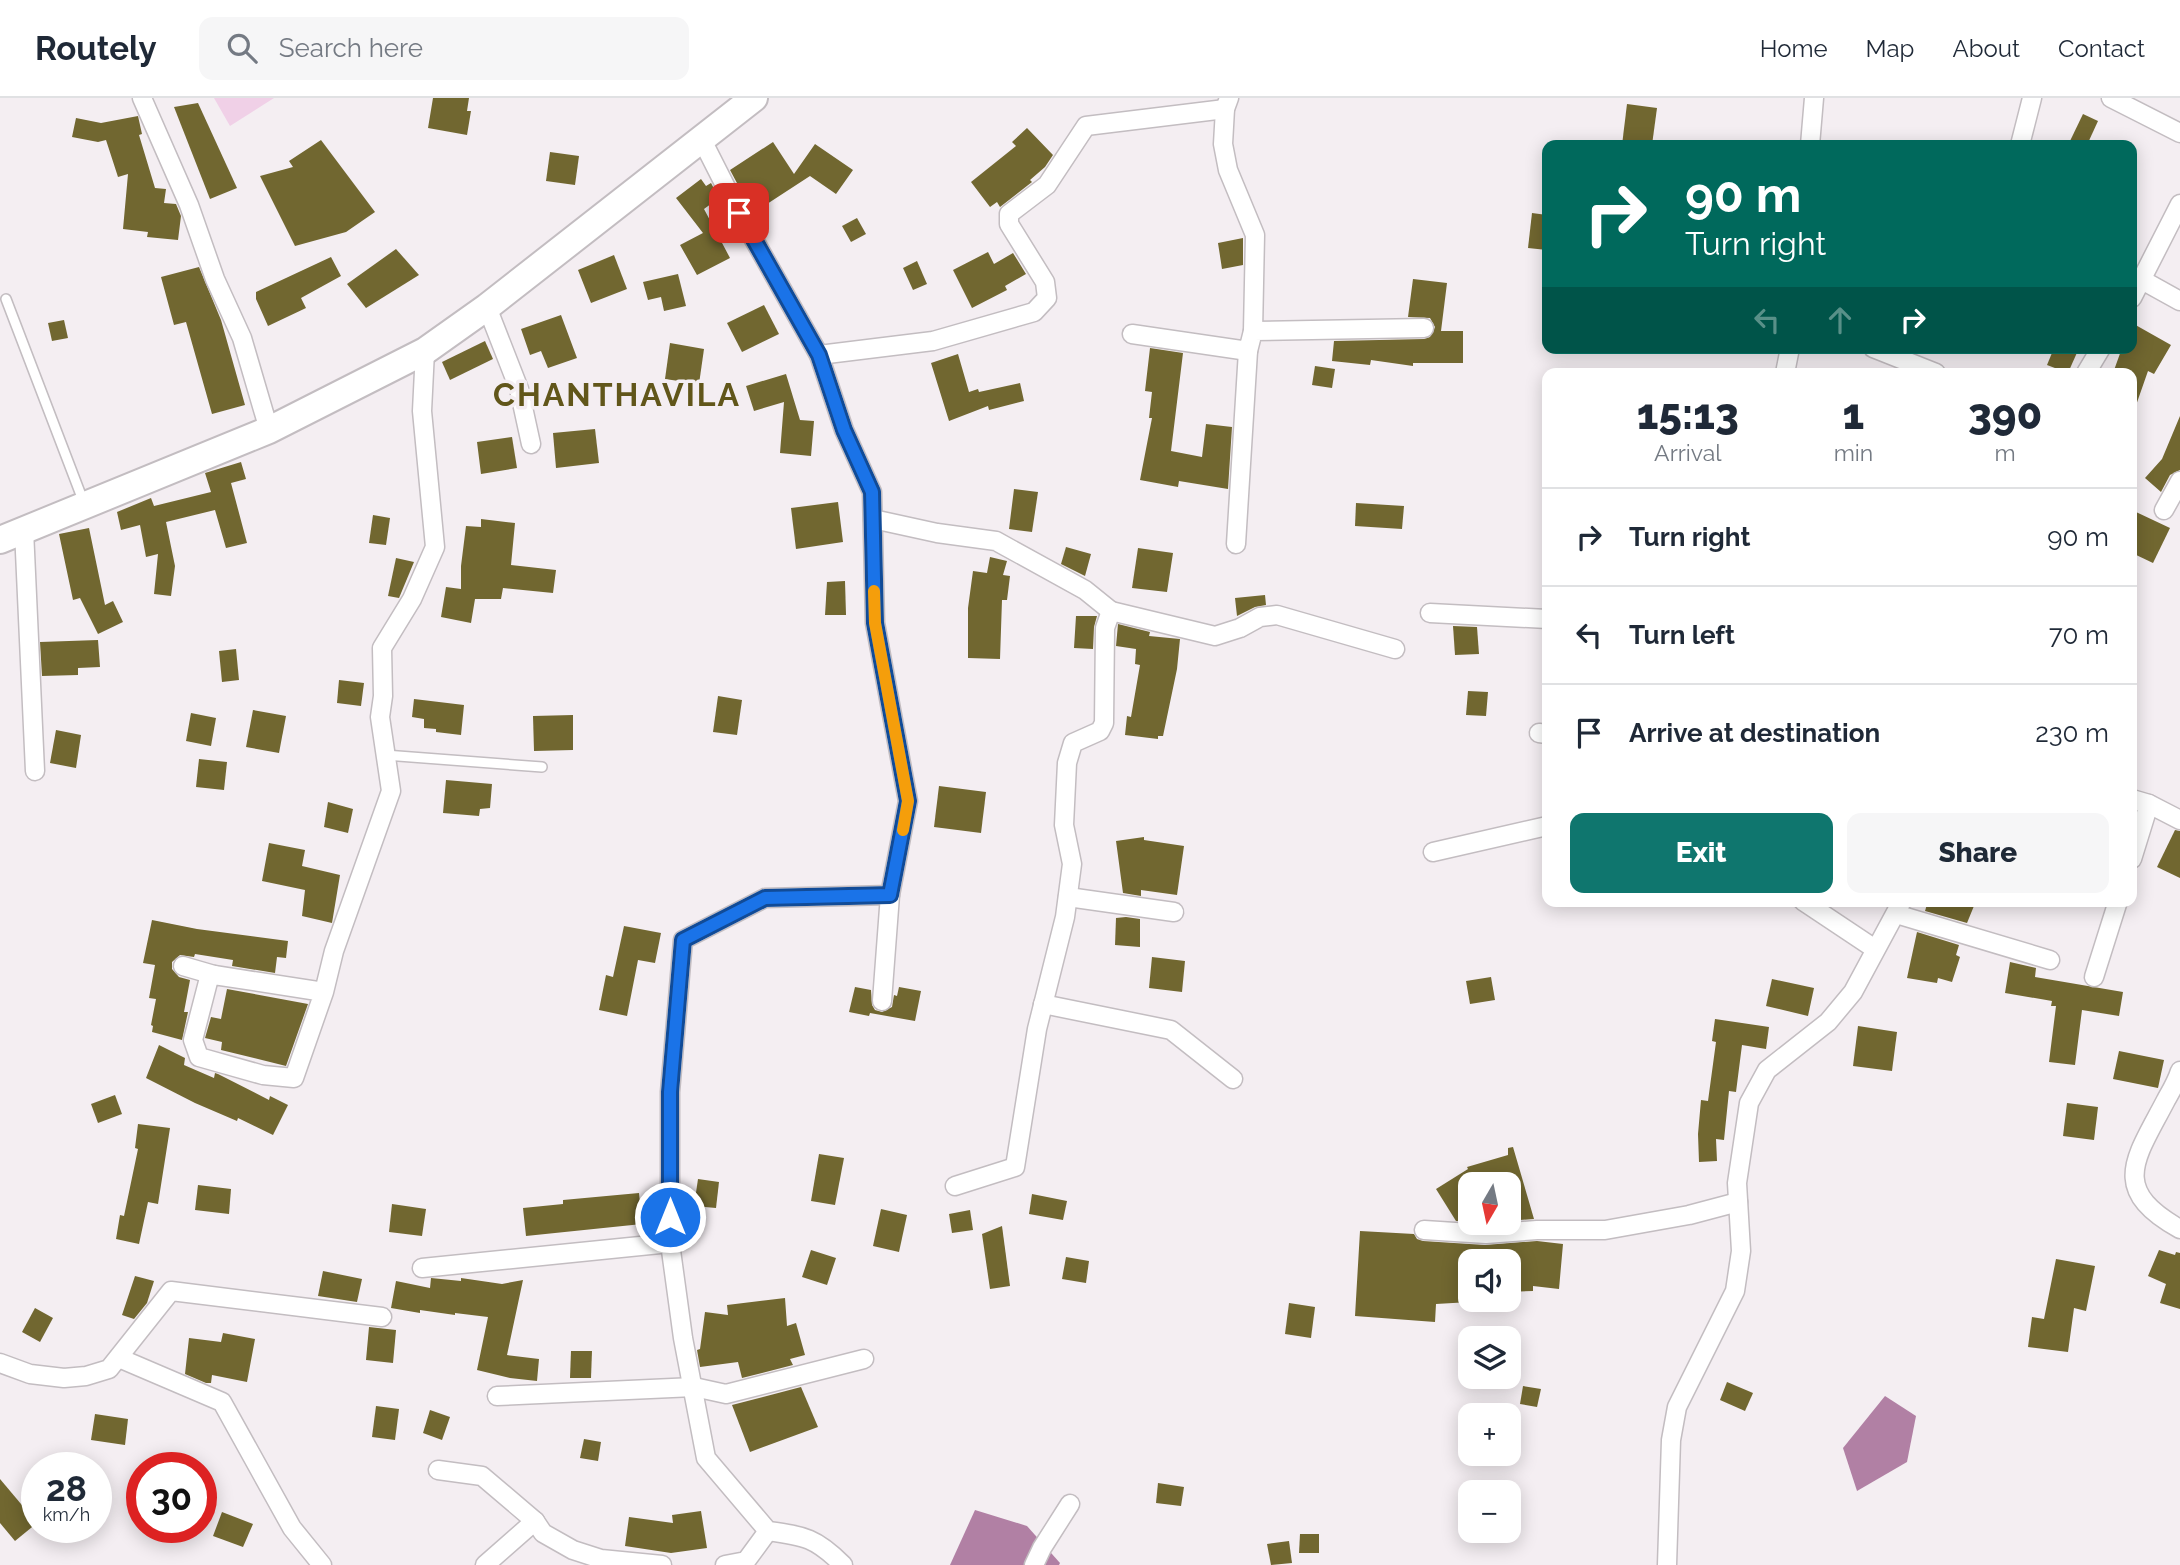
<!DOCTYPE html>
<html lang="en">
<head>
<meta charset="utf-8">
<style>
  body { margin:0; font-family:Raleway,sans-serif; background:#f6f6f7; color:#1f2937; height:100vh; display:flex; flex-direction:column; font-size:26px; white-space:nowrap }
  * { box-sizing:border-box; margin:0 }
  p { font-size:23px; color:#747a83 }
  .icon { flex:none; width:38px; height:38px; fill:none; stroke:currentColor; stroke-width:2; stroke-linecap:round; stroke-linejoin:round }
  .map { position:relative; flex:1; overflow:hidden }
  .sheet { position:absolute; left:1542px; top:270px; width:595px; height:539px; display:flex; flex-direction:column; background:#fff; border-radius:14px; box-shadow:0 4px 18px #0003 }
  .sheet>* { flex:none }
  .top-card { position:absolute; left:1542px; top:42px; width:595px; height:214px; border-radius:14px; box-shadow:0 4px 18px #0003; background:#00695c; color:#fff; overflow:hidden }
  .needle { width:46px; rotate:189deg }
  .fabs { position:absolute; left:1458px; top:1074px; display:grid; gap:14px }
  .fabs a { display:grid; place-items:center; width:63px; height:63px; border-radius:14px; background:#fff; box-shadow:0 4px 18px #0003; font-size:35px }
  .speed { position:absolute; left:21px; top:1354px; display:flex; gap:14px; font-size:35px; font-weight:700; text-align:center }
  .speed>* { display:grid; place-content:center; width:91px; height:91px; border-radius:50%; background:#fff; box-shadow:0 4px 18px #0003; line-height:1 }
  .speed small { font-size:18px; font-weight:400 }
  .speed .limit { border:10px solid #d22; background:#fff; color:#111 }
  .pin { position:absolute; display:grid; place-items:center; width:60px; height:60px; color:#fff; margin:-30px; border-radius:14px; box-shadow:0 4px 10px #0006 }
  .me { position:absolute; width:77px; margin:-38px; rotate:0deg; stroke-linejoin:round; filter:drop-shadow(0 0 5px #0008) }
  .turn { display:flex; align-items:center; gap:24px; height:147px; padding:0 28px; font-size:32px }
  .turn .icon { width:91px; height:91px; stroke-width:2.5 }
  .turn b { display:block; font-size:49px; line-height:60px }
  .lanes { display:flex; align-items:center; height:66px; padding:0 28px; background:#0003; justify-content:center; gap:35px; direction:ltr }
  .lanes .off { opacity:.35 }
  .eta { display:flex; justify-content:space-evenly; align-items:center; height:119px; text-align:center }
  .eta b { font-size:42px; font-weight:800; line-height:49px }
  .cta { display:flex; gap:14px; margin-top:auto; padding:14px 28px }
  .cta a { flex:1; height:80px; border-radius:14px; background:#0f766e; color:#fff; font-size:28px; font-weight:800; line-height:80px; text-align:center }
  .cta a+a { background:#f6f6f7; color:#1f2937 }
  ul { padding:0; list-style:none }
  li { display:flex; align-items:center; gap:21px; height:98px; padding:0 28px; border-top:2px solid #e0e1e3 }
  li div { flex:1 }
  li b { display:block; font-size:26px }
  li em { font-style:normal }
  header { display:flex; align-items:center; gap:42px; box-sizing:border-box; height:98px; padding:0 35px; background:#fff; border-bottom:2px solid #e0e1e3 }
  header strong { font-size:33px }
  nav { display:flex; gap:38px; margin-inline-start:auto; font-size:24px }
  .search { width:490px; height:63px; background:#f6f6f7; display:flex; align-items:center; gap:18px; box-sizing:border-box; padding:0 24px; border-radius:14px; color:#747a83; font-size:26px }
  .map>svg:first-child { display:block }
</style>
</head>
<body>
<header>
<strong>Routely</strong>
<div class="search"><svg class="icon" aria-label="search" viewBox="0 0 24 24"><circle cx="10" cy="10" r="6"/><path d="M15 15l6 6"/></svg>Search here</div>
<nav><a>Home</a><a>Map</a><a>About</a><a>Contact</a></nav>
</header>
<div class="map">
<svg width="2180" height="1467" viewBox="0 0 2180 1467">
  <rect width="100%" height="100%" fill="#f4eef2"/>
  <path fill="#f0d0e7" d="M214 0H274L230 28Z"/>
  <g fill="#b180a4">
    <path d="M1885 1298 1916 1318 1907 1364 1857 1393 1843 1350Z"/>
    <path d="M975 1412 1027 1428 1060 1465 1059 1467H950Z"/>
  </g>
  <g fill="#716730">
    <path d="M433 0H469L467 13H471L467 37 428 30Z"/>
    <path d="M198 5 237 90 210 101 174 9Z"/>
    <path d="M1627 6 1657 10 1652 47H1622Z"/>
    <path d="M2083 16 2098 23 2087 47H2078L2070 43Z"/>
    <path d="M138 18 142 36 139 37 155 90 166 91 164 105 176 106 181 118 178 142 147 139 148 134 123 131 128 76 118 79 106 42 98 44 72 39 76 20 101 25Z"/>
    <path d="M1027 30 1053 57 1045 69 1030 82 1032 84 1000 109 997 104 990 109 971 84 1016 48 1012 44Z"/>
    <path d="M321 42 375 114 346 134 295 148 260 78 293 69 289 63Z"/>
    <path d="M773 44 794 76 815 46 853 72 836 96 810 78 753 115 730 72Z"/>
    <path d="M550 54 579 58 575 87 546 83Z"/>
    <path d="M701 81 706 88 711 85 719 100 704 111 730 160 697 177 680 147 703 135 676 100Z"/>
    <path d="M1532 115 1547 117V152L1528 150Z"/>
    <path d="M857 120 866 136 851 144 842 128Z"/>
    <path d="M1243 140V167L1222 171 1218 145Z"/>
    <path d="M396 151 419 177 366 210 347 186Z"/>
    <path d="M988 154 994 166 1013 155 1026 176 1005 188 1007 192 972 210 953 172Z"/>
    <path d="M614 157 627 191 591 205 578 172Z"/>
    <path d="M331 159 341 178 301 200 306 210 268 228 256 201V194Z"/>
    <path d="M917 163 927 186 913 192 903 170Z"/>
    <path d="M199 169 221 222 245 307 212 316 186 224 174 227 161 179Z"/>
    <path d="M678 176 686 208 664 213 661 199 648 202 643 184Z"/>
    <path d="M1413 181 1447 185 1441 233H1463V265H1413V268L1371 262 1370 267 1332 263 1334 243 1424 241 1430 239 1435 229 1430 220 1408 219Z"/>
    <path d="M764 207 779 236 742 254 727 225Z"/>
    <path d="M561 217 577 260 548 270 541 253 530 257 521 231Z"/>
    <path d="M64 222 68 240 52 243 48 225Z"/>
    <path d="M2132 225 2171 247 2154 276 2148 273 2134 313 2132 312V275H2113L2122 250H2132Z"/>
    <path d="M485 243 493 261 450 282 442 264Z"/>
    <path d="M670 245 704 251 699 286 665 281Z"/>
    <path d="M1150 250 1183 255 1171 353 1202 359 1206 326 1232 329 1228 391 1179 383 1178 389 1140 382 1152 320H1149L1152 294 1145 293Z"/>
    <path d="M2054 250H2079L2068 275 2047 267Z"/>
    <path d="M958 256 969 294 978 291 979 294 1020 285 1024 303 989 312 988 308 949 323 931 265Z"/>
    <path d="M1315 268 1335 271 1332 290 1312 287Z"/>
    <path d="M786 276 800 322 814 323 811 358 780 355 784 304 754 313 746 288Z"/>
    <path d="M2180 318V372L2170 377 2161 394 2145 380 2162 361Z"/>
    <path d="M595 331 599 365 556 370 553 335Z"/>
    <path d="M512 339 517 370 481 376 477 344Z"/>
    <path d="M241 364 246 381 231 385 247 445 226 450 215 412 166 424 175 468 171 498 154 496 158 456 146 459 140 427 121 432 117 414 151 400 154 408 211 394 205 375Z"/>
    <path d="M1014 391 1038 394 1032 434 1009 431Z"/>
    <path d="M838 404 843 444 796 451 791 410Z"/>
    <path d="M1356 405 1404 408 1402 431 1355 428Z"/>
    <path d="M2136 414 2170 430 2153 465 2132 455V422Z"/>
    <path d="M373 417 390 420 386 447 369 445Z"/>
    <path d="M481 421 515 425 511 467 556 472 553 495 503 490 501 501H475L471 525 441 519 446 489 461 491V468L466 428 481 429Z"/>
    <path d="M89 430 105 507 113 503 123 524 98 536 80 500 73 502 59 436Z"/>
    <path d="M1066 449 1091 456 1085 478 1061 466Z"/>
    <path d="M1138 450 1173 455 1167 494 1132 490Z"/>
    <path d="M990 459 1007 463 1003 477 1010 478 1007 502H1002L1000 561 968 560V510L973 473 987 475Z"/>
    <path d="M396 460 414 464 399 500 388 498Z"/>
    <path d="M845 483 846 517H825L827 484Z"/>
    <path d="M1265 497 1266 507 1255 509 1237 518 1235 500Z"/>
    <path d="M1076 518H1097L1094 529 1093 551 1074 550Z"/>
    <path d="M1118 526 1150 534 1149 538 1180 541 1177 571 1163 638H1158V641L1125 637 1127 618 1131 619 1140 567 1135 566 1136 551 1116 548Z"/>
    <path d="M1453 528 1477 529 1479 556 1455 557Z"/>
    <path d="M98 542 100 569 78 570V577L42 578 40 544Z"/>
    <path d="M236 551 239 582 222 584 219 553Z"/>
    <path d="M339 582 364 585 361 608 337 605Z"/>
    <path d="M1468 593 1488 594 1486 618 1466 617Z"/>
    <path d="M718 598 742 602 737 637 713 634Z"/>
    <path d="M414 601 464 607 461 637 436 634V631L424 630V621L412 619Z"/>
    <path d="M253 612 286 618 279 655 246 649Z"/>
    <path d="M191 615 216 620 211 648 186 643Z"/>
    <path d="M573 617V652L534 653 533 618Z"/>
    <path d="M56 632 81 637 76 670 50 665Z"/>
    <path d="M199 661 227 664 224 692 196 689Z"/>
    <path d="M446 682 492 686 490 710 480 711 479 718 443 715Z"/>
    <path d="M939 688 986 694 981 735 934 729Z"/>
    <path d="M328 704 353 711 348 735 324 729Z"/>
    <path d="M2175 732 2180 733V780L2157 769Z"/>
    <path d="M1144 739V742L1184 748 1177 797 1141 792V798L1123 795 1116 743Z"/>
    <path d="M269 745 305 752 302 768 340 777 332 825 302 818 305 792 262 783Z"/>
    <path d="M1928 803H1976L1967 825 1925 813Z"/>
    <path d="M1126 819 1140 821V849L1115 847 1116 820Z"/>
    <path d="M152 822 197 831 288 843 286 860 277 859 275 875 232 868 233 862 195 856 194 859 180 857 172 864V871L179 879 190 882 184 914H188L182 942 152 934 153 928 151 927 156 901 149 900 155 867 143 865Z"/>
    <path d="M624 828 661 835 655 865 638 862 627 918 599 912 606 877 613 879Z"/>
    <path d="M1917 834 1959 847 1956 857 1960 859 1952 884 1938 880 1937 885 1907 880Z"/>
    <path d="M1152 859 1185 863 1182 894 1149 890Z"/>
    <path d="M2010 864 2036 870 2035 879 2123 894 2119 918 2082 912 2075 967 2049 964 2056 908H2051L2052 903 2005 895Z"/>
    <path d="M1491 879 1495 902 1470 906 1466 883Z"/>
    <path d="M1772 881 1814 890 1808 918 1766 908Z"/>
    <path d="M855 889 871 892 872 907 875 912 882 914 892 909 894 897 897 898 899 889 921 893 915 923 870 915 869 918 849 914Z"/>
    <path d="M227 891 308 906 286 968 221 952 222 944 205 940 211 919 221 921Z"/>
    <path d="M1715 921 1769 929 1766 951 1742 947 1736 994 1729 993 1724 1042 1716 1041 1717 1063 1699 1064 1698 1036 1701 1002 1708 1003 1716 944 1712 943Z"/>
    <path d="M1858 928 1897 934 1892 973 1853 968Z"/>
    <path d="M159 947 185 960 184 967 214 980 215 975 218 976 269 1002 270 998 288 1007 273 1037 238 1020 237 1023 195 1005 146 980Z"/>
    <path d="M2119 953 2164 962 2158 990 2113 981Z"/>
    <path d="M115 997 122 1016 98 1025 91 1006Z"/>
    <path d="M2067 1005 2098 1009 2094 1042 2063 1038Z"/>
    <path d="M138 1026 170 1030 158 1106 148 1104 139 1146 116 1141 120 1117 124 1118 138 1051 135 1050Z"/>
    <path d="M1513 1049 1534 1121 1508 1123V1087H1470V1124L1456 1123 1436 1091 1468 1071 1467 1069 1508 1057V1050Z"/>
    <path d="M819 1056 844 1060 835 1107 811 1103Z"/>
    <path d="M698 1081 719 1084 716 1110 694 1108Z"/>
    <path d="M198 1087 231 1091 229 1116 195 1112Z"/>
    <path d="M639 1095 642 1126 526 1138 523 1110 563 1106V1102Z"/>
    <path d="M1032 1096 1067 1103 1063 1122 1029 1116Z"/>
    <path d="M392 1106 426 1111 422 1138 389 1134Z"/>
    <path d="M881 1111 907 1117 899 1154 873 1148Z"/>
    <path d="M970 1112 973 1132 952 1135 949 1116Z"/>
    <path d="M1002 1128 1010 1188 990 1191 982 1136Z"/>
    <path d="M1360 1133 1414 1136 1417 1141 1423 1143 1485 1147 1537 1143 1563 1146 1559 1191 1533 1188V1193L1508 1194V1164H1468L1470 1204 1436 1206 1435 1224 1355 1218Z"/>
    <path d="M811 1152 836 1160 827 1187 802 1179Z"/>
    <path d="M2159 1152 2175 1157 2176 1154 2180 1155V1211L2160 1205 2166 1186 2148 1178Z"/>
    <path d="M1066 1159 1089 1163 1086 1185 1062 1181Z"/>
    <path d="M2056 1161 2095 1168 2086 1213 2074 1210 2068 1254 2028 1249 2032 1219 2044 1221Z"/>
    <path d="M323 1173 362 1181 357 1204 318 1198Z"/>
    <path d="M135 1178 154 1183 147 1205 134 1221 122 1217Z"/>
    <path d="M431 1180 461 1183V1180L502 1186 523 1182 507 1257 539 1261 537 1283 510 1280 477 1272 488 1219 455 1215V1217L420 1212V1215L391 1210 396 1183 430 1190Z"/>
    <path d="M785 1200 787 1228 796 1225 805 1257 790 1261 793 1267 742 1280 738 1264 700 1269 697 1252 700 1251 705 1214 728 1217 727 1207Z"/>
    <path d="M1289 1205 1315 1209 1311 1240 1285 1236Z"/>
    <path d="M35 1210 53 1220 40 1244 22 1234Z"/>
    <path d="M369 1229 396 1232 393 1265 366 1262Z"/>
    <path d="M223 1235 255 1241 247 1284 212 1277 211 1285H206L185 1276 189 1240 221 1244Z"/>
    <path d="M571 1253H592L591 1280H570Z"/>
    <path d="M1727 1284 1753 1295 1745 1313 1720 1302Z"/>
    <path d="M1523 1288 1541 1291 1537 1309 1520 1306Z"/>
    <path d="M801 1289 818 1329 750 1354 732 1307Z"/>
    <path d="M376 1308 399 1311 395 1342 372 1339Z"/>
    <path d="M430 1312 450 1319 442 1342 423 1335Z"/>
    <path d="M95 1316 128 1321 125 1347 91 1342Z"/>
    <path d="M584 1341 601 1344 598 1363 580 1360Z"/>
    <path d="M0 1381 37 1425 15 1443 0 1425Z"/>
    <path d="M1158 1385 1184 1389 1181 1408 1156 1405Z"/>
    <path d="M701 1413 707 1450 671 1455 625 1448 629 1419 673 1425 672 1417Z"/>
    <path d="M222 1414 253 1426 243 1449 213 1438Z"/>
    <path d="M1300 1436H1319V1455H1299Z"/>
    <path d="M1289 1443 1292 1465 1271 1467 1267 1446Z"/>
  </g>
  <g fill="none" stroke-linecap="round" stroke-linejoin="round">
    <defs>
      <g id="lane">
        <path d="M6 201 84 405"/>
        <path d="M385 657 542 669"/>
      </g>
      <g id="street">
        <path d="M142 0 189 107 215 181 242 240 269 332"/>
        <path d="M1229 0 1225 11 1223 46 1228 72 1255 137 1253 233"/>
        <path d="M2111 0 2180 35"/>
        <path d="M702 42 739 115 819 257 844 332 872 394 875 525 908 703 890 797 765 800 683 842 670 994V1145L683 1240 706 1360 768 1433C805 1438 816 1440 843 1467"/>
        <path d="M1810 47 1814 0"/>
        <path d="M2020 47 2032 0"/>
        <path d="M2142 182 2180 203"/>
        <path d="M2132 200 2180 106"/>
        <path d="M487 209 519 291 531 346"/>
        <path d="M1132 236 1248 253 1253 233 1424 230"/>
        <path d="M1873 250 1936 275"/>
        <path d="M819 257 933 243 1034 214 1047 200 1045 184 1009 126V116L1047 87 1086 28 1225 11"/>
        <path d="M1785 275 1790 250"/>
        <path d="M2086 275 2101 250"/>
        <path d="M2164 412 2180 383"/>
        <path d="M873 421 937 435 996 443 1085 492 1111 513"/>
        <path d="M24 432 35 673"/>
        <path d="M1236 446 1248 253"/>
        <path d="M1430 515 1547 521"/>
        <path d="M1539 635 1547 636"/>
        <path d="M2132 701 2149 706 2180 722"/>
        <path d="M1433 754 1547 728"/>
        <path d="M2132 761 2149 706"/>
        <path d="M1068 799 1174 814"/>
        <path d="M1803 803 1875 851"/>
        <path d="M1896 816 2050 862"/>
        <path d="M183 868 214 877"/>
        <path d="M2094 879 2118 803"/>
        <path d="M324 894 294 980 263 977 199 959 193 942 209 880 214 877 324 894 334 853 391 693 380 619 383 598 382 550 412 501 435 449 422 313 425 253"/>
        <path d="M882 903 890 797"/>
        <path d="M1043 906 1171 932 1233 981"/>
        <path d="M2180 973C2177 983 2171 993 2166 1002 2136 1060 2108 1091 2180 1131"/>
        <path d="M955 1088 1015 1069 1037 931 1065 819 1072 766 1064 727 1067 665 1073 645 1100 633 1104 625 1105 530 1111 513 1215 538 1240 530 1260 519 1277 517 1395 551"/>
        <path d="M1424 1132 1486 1136 1537 1132H1605L1689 1117 1738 1104"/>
        <path d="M422 1170 670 1145"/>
        <path d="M119 1260 222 1304 292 1430 322 1467"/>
        <path d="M0 1265 30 1276 64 1280 86 1278 109 1271 171 1193 382 1219"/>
        <path d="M497 1298 694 1289 726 1296 864 1261"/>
        <path d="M438 1372 482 1378 535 1423 543 1435 573 1452 601 1461 662 1467"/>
        <path d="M485 1467 535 1423"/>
        <path d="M725 1467 746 1463 768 1433"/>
        <path d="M1034 1467 1042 1450 1070 1406"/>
        <path d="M1667 1467 1671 1342 1677 1309 1735 1193 1741 1153 1737 1085 1749 1005 1767 972 1828 924 1853 894 1902 803"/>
      </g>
      <path id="primary" d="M0 442 269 332 425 253 487 209 754 0"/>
    </defs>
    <use href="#lane" stroke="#c3bdc1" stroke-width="12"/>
    <use href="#street" stroke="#c3bdc1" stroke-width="21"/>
    <use href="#primary" stroke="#c3bdc1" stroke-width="30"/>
    <use href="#lane" stroke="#fff" stroke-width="9"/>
    <use href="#street" stroke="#fff" stroke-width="18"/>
    <use href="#primary" stroke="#fff" stroke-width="26"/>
  </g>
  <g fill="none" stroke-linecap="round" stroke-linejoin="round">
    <defs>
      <path id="route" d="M670 1119V994L683 842 765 800 890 797 908 703 875 525 872 394 844 332 819 257 739 115"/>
    </defs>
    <use href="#route" stroke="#114b97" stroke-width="18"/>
    <use href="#route" stroke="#1a73e8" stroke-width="12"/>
    <path stroke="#f59e0b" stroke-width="12" d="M874 493 875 525 908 703 903 732"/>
  </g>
  <g text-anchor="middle" stroke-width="7" stroke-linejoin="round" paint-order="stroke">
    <g font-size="32" font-weight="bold" letter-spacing="2" fill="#61561a" stroke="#f4eef2">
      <text x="617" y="308">CHANTHAVILA</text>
    </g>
  </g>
</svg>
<div class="fabs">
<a><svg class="needle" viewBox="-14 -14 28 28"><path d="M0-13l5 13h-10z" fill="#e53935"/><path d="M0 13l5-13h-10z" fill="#747a83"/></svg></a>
<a><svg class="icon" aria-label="sound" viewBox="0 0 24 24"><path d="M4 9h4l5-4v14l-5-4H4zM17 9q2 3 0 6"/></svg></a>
<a><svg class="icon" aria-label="layers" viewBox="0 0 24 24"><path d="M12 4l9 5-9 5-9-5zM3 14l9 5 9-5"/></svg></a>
<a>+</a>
<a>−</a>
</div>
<div class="speed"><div>28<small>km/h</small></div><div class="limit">30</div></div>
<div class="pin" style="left:739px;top:115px;background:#d93025"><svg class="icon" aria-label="arrive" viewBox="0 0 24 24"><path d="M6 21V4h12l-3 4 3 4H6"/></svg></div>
<svg class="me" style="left:670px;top:1119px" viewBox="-20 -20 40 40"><circle r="17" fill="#1a73e8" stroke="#fff" stroke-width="3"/><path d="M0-11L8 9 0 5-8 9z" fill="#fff"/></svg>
<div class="top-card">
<div class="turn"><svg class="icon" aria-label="right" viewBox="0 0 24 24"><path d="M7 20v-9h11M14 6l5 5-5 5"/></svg><div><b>90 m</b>Turn right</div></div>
<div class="lanes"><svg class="icon off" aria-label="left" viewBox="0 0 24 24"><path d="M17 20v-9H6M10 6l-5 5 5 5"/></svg><svg class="icon off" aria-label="ahead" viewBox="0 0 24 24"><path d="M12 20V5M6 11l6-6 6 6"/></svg><svg class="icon" aria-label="right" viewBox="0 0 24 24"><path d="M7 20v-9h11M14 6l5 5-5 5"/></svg></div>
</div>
<section class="sheet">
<div class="eta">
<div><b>15:13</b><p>Arrival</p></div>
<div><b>1</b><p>min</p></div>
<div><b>390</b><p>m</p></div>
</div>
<ul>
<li><svg class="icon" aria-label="right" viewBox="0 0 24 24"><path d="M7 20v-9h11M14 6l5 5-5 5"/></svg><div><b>Turn right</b></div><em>90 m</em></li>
<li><svg class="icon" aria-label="left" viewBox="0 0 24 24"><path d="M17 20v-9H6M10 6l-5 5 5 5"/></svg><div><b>Turn left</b></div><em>70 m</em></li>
<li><svg class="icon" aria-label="arrive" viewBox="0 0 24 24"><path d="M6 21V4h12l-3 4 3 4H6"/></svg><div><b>Arrive at destination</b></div><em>230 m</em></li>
</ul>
<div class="cta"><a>Exit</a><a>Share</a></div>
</section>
</div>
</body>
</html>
